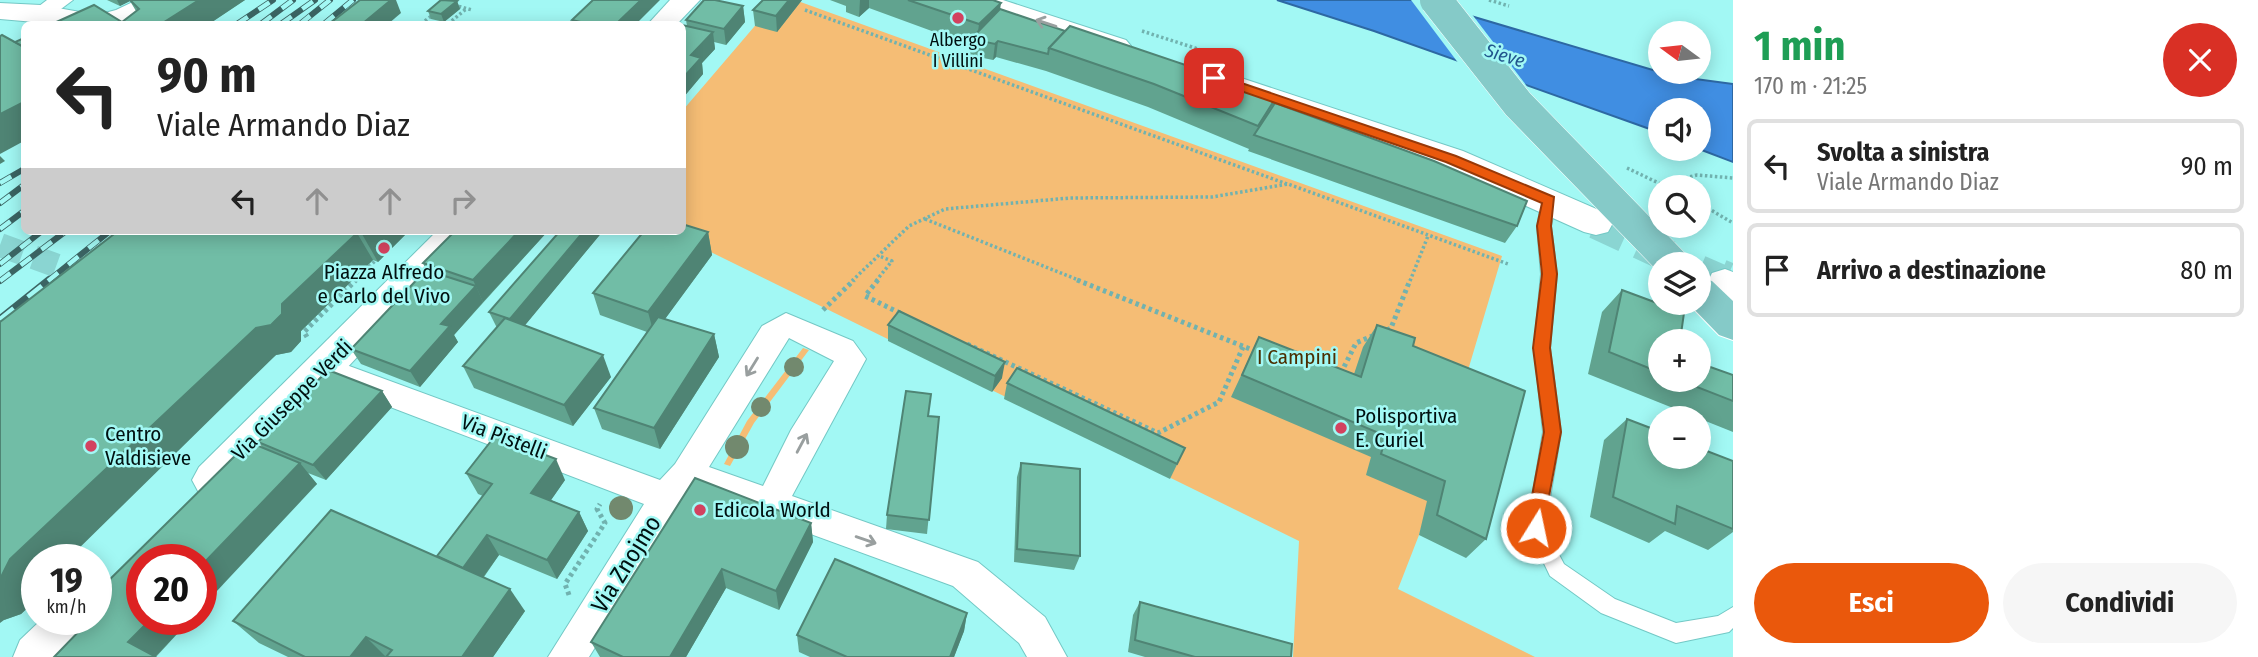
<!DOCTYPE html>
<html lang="it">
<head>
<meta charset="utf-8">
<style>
  body { margin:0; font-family:"Fira Sans Condensed",sans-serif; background:#f6f6f6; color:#222; height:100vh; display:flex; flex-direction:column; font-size:26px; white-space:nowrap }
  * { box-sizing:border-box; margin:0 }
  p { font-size:23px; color:#767676 }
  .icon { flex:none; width:38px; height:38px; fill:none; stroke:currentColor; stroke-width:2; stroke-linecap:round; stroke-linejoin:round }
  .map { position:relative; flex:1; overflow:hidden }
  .sheet { display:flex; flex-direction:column; background:#fff; width:525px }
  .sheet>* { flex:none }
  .guide { position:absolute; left:21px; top:21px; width:665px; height:214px; border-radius:10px; box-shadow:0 4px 18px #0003; background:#fff; color:#222; overflow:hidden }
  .needle { width:46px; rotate:285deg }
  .tools { position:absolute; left:1648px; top:21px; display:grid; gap:14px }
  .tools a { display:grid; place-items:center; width:63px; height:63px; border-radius:50%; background:#fff; box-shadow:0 4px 18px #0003; font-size:35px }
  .speed { position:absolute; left:21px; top:544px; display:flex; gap:14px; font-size:35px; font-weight:700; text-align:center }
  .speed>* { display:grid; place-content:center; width:91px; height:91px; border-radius:50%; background:#fff; box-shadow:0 4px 18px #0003; line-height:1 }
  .speed small { font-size:18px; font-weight:400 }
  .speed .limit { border:10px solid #d22; background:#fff; color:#111 }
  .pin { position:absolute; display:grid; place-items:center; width:60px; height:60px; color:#fff; margin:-30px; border-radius:14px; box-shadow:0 4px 10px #0006 }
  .me { position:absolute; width:77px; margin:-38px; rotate:10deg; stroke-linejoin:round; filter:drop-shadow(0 0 5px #0008) }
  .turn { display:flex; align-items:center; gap:24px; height:147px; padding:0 21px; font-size:32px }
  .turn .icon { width:91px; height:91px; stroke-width:2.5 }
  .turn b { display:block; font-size:49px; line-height:60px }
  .lanes { display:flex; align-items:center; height:66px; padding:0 21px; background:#0003; justify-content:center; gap:35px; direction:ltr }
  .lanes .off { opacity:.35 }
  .round { display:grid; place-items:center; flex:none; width:74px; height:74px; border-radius:37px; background:#f6f6f6 }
  .head { display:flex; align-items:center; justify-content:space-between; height:119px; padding:0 21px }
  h1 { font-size:42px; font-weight:700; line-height:52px; color:#1e9e55 }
  .cta { display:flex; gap:14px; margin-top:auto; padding:14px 21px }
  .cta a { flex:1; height:80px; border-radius:42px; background:#ea580c; color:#fff; font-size:28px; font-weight:700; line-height:80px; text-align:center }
  .cta a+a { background:#f6f6f6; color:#222 }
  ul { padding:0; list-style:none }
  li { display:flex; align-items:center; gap:21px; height:94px; margin:0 14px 10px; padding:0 7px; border:4px solid #e0e0e0; border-radius:10px }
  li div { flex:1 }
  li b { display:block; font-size:26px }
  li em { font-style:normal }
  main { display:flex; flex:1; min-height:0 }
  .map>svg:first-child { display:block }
</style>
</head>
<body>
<main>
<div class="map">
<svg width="1733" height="657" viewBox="0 0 1733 657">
  <rect width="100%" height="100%" fill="#a2f8f4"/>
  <g fill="#f5bd75">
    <path d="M777 0H795L1502 256 1419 535 1398 589 1535 657H1293L1299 541 668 231H682L683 110Z"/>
    <path d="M803 348 809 350 754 423 730 466 724 464 747 421Z"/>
  </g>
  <path fill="#408ee2" stroke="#2d68a3" stroke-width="2" d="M1277 0H1417L1673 76 1733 84V162L1699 149V110H1661V133L1374 31Z"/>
  <path fill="#a2f8f4" d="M1411 0H1429L1471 13 1529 89 1459 64Z"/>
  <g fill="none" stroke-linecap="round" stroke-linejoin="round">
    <path stroke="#8ad5d2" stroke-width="24" stroke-dasharray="24 12" stroke-linecap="butt" d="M0 245 99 281"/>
    <path stroke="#8ad5d2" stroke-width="33" stroke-dasharray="33 17" stroke-linecap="butt" d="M94 280 106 284"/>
    <g stroke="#8ad5d2" stroke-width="32" stroke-dasharray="32 16" stroke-linecap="butt">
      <path d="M1596 223 1670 257"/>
      <path d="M1699 271 1722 281"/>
    </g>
    <path stroke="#8ad5d2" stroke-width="43" stroke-dasharray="43 21" stroke-linecap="butt" d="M1718 280 1725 283"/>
    <defs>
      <path id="lane" d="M1549 196 1556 201 1551 226 1557 274 1550 348 1561 432 1545 528 1564 564 1615 599 1676 623 1718 616 1733 607V628L1729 632 1676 643 1601 613 1550 576 1527 528 1543 432 1534 348 1541 274 1537 226 1542 201Z"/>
      <g id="street">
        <path d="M47 0H73L49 18H33L30 13Z"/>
        <path d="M786 313 853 341 866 359 792 496 978 562 1045 617 1067 657H1027L1019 643 953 586 693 491 589 657H548L644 504 330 384 326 375 330 366 341 363 660 480 675 464 762 326ZM789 338 834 361 791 430 763 486 709 467Z"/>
      </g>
      <g id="secondary">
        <path d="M137 0H173L169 6 129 24H58L0 19V3L41 5 97 15 116 10Z"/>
        <path d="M670 0H700L677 24H648Z"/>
        <path d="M961 0H1003L1126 40 1131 46 1126 52 1116 55 1106 52 965 6Z"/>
        <path d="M1226 73 1463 151 1608 214 1613 223 1608 232 1596 235 1584 232 1439 167 1215 88 1211 82 1215 76Z"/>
        <path d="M437 231H476L229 493 214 499 199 493 192 480 199 467Z"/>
        <path d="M1725 269 1733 272V301L1712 293 1707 283 1712 273Z"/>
        <path d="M96 613 99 620 92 636 72 657H13L20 640 41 620H96Z"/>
      </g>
      <path id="primary" d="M1699 277 1712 281 1733 301V340L1719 335 1688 303H1699Z"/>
    </defs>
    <use href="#lane" stroke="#73c8c5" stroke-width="2"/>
    <use href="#street" stroke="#73c8c5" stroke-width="2"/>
    <use href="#secondary" stroke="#73c8c5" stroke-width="2"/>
    <use href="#primary" stroke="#fff" stroke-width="2"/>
    <g stroke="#71b2af" stroke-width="3.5" stroke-dasharray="2.5 2.5" stroke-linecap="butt">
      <path d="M1489 0 1509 6"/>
      <path d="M454 5 472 10"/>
      <path d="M805 10 1287 184"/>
      <path d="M421 24 434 14"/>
      <path d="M448 24 466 9"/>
      <path d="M1142 31 1220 56"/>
      <path d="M1627 168 1667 187"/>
      <path d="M1661 184 1697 175 1733 178"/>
      <path d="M1699 203 1733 223"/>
      <path d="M925 219 1081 281"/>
      <path d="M355 281 379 257"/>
      <path d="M852 281 909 226 945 209 1070 198 1212 197 1288 184 1508 264"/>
      <path d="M876 281 892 261 879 256"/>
      <path d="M1410 281 1428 236"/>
    </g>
    <g stroke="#71b2af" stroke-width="5" stroke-dasharray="3.5 3.5" stroke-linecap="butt">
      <path d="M878 280 865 296 902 314"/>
      <path d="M1077 280 1255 351"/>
      <path d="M823 310 854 280"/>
      <path d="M1387 330 1391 328 1410 280"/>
      <path d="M307 337 304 332 356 280"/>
      <path d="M967 344 1158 433 1219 402 1243 347"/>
      <path d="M1341 373 1356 343 1372 336"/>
      <path d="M569 595 565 584 605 523 597 509 600 504"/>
    </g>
    <use href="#lane" fill="#fff" fill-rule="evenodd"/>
    <use href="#street" fill="#fff" fill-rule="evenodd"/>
    <use href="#secondary" fill="#fff" fill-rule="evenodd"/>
    <use href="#primary" fill="#85cac8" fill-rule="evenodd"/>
    <defs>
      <g id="rail-far1">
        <path d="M237 24 273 0"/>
        <path d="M261 24 293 0"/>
        <path d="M281 24 315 0"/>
        <path d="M300 24 330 0"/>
        <path d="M324 24 353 0"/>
        <path d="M0 183 24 169"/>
        <path d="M0 203 24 185"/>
        <path d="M0 229 24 211"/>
        <path d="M0 264 42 231"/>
        <path d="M0 281 66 231"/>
        <path d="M48 281 110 231"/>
      </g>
      <path id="rail" d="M0 320 50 280"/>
    </defs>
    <use href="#rail-far1" stroke="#3b6463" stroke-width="6"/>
    <use href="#rail" stroke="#3b6463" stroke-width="9"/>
    <use href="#rail-far1" stroke="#a2f8f4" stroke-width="4.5" stroke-dasharray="13" stroke-linecap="butt"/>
    <use href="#rail" stroke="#a2f8f4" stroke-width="6" stroke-dasharray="18" stroke-linecap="butt"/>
    <defs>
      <path id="primary-bridge" d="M1436 0 1518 104 1673 264"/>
    </defs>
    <use href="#primary-bridge" stroke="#fff" stroke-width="33" stroke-linecap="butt"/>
    <use href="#primary-bridge" stroke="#85cac8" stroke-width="32"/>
  </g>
  <g fill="#72896e">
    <circle cx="794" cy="367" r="10"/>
    <circle cx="761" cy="407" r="10"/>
    <circle cx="737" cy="447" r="12"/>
    <circle cx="621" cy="508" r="12"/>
  </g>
  <g fill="#61a38f">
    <path d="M107 0H245L209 24H52L122 22 136 11 130 1 120 6Z"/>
    <path d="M802 0 777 32 755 26 753 10Z"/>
    <path d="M830 0H993L1000 9 1275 103 1517 226 1505 243 1248 151 1249 149 1148 107 1046 71 996 57 993 60 969 55 970 45 869 8 859 17 846 12V6Z"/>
    <path d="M457 1 460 9 444 22 431 19 428 11Z"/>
    <path d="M743 6 745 22 726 45 714 42 715 49 702 63 703 74 682 99V25L687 26 686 20Z"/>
    <path d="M572 20 636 24H573Z"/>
    <path d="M118 231H409L378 262 373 260 301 331V341L291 352 276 355 37 560 36 600 21 614 4 620Z"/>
    <path d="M548 231 454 335 458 342 420 387 361 364 351 349 426 270 423 263Z"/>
    <path d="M560 231H603L524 326 611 377 573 426 474 388 463 366 497 328 489 312Z"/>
    <path d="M708 232 712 255 665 319 714 334 719 357 660 449 602 429 594 408 647 332 600 315 593 293Z"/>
    <path d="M1622 290 1661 341V380H1699L1733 375V432L1588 374 1602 312Z"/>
    <path d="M888 325 1002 378 992 392 888 341Z"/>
    <path d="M1377 325 1413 346 1486 539 1466 558 1419 535 1427 501 1366 475 1371 457 1231 397 1259 337 1354 374 1363 347Z"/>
    <path d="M1007 383 1185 448 1170 479 1004 399Z"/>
    <path d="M382 391 392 407 326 480 308 473 317 484 142 620H190L156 657 81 620H96L263 448 258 442Z"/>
    <path d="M939 417 927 534 886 529 887 515Z"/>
    <path d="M1627 419 1733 461V532L1708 550 1665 531 1649 543 1590 517 1604 440Z"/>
    <path d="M1021 463 1080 556 1074 570 1014 562 1017 477Z"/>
    <path d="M466 473 565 480 551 500 579 512 588 531 557 579 499 555 484 577 525 611 493 657H288L259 643 233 621 437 556 483 496 478 494Z"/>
    <path d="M695 478 811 523 813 542 779 610 726 588 686 657H600L591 642Z"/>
    <path d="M1140 602 1291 657H1145L1128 652 1133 615Z"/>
    <path d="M967 613 964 631 954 657H810L799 652 797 635Z"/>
  </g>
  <g fill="#4f8474">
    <path d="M117 0H129L130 1 120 6Z"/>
    <path d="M199 0H245L209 24H161Z"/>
    <path d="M391 0H396L401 13 388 24H362Z"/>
    <path d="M641 0H660L636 24H616Z"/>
    <path d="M789 0H802L777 32 776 16Z"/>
    <path d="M860 0H869V8L859 17Z"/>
    <path d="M457 1 460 9 444 22 441 14Z"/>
    <path d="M1001 3 998 25 977 40 979 24Z"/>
    <path d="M743 6 745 22 726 45 724 29Z"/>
    <path d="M713 32 715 49 702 63 703 74 682 99V79L691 55Z"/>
    <path d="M998 41 996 57 993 60 995 44Z"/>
    <path d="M24 102V141L0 154V114Z"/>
    <path d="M0 156 5 161 0 164Z"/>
    <path d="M366 231H409L378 262 362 234Z"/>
    <path d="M519 231H548L483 302 473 280Z"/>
    <path d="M584 231H603L517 335 510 319Z"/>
    <path d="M708 232 712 255 654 334 648 312Z"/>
    <path d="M357 233 373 260 301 331V341L291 352 276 355 67 560H37L36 600 21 614 4 620 0 623V579L10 559Z"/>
    <path d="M476 286 483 302 454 335 458 342 420 387 410 371 441 324Z"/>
    <path d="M714 334 719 357 660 449 654 428Z"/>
    <path d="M603 355 611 377 573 426 564 405Z"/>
    <path d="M1005 362 1002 378 992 392 995 376Z"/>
    <path d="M382 391 392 407 326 480 313 465Z"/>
    <path d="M556 459 565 480 542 513 531 493Z"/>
    <path d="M300 463 317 484 201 608V566Z"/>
    <path d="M579 512 588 531 557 579 547 560Z"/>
    <path d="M811 523 813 542 779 610 776 591Z"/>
    <path d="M487 535 499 555 476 587 463 568Z"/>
    <path d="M722 569 726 588 686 657H670Z"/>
    <path d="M510 589 525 611 493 657H462Z"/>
    <path d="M967 613 964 631 954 657H950Z"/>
    <path d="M150 620H190L155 657 128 642Z"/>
    <path d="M366 637 386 657H350Z"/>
  </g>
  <g fill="#71bda6" stroke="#4f8474" stroke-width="2">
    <path d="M130 0H199L161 24H52L94 5 122 22 139 9Z"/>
    <path d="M360 0H391L362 24H329Z"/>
    <path d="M441 0 457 1 441 14 428 11Z"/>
    <path d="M593 0H641L616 24H589L572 20Z"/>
    <path d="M704 0H715L743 6 724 29 686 20Z"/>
    <path d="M763 0H789L776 16 753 10Z"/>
    <path d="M908 0H993L1001 3 979 24Z"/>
    <path d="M1000 9 1065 31 1049 48 1048 54 998 41 995 44 971 39Z"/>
    <path d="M672 22 682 24H669Z"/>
    <path d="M682 25 713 32 691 55 701 58 682 79Z"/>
    <path d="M1070 26 1277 96 1258 126 1154 84 1049 48Z"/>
    <path d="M2 35 24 47V102L0 114V36Z"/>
    <path d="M24 38V47L15 42Z"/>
    <path d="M1275 103 1434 161 1527 201 1517 226 1254 135Z"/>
    <path d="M682 224 708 232 648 312 593 293 644 231H682Z"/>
    <path d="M118 231H366L362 234 357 233 282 304V314L271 325 256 328 10 559 0 579V322Z"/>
    <path d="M455 231H519L473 280 423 263Z"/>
    <path d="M560 231H584L510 319 489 312Z"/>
    <path d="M426 270 476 286 441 324 450 326 410 371 351 349Z"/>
    <path d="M1622 290 1684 313 1680 341H1661V373L1609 352Z"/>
    <path d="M899 311 1005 362 995 376 888 325Z"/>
    <path d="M658 317 714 334 654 428 594 408Z"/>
    <path d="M505 318 603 355 564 405 463 366Z"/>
    <path d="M1377 325 1415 338 1413 346 1525 391 1486 539 1437 515 1445 481 1381 454 1386 436 1242 375 1259 337 1361 377Z"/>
    <path d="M1699 363 1733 375V401L1679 380H1699Z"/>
    <path d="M1017 368 1185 448 1177 464 1007 383Z"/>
    <path d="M328 370 382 391 313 465 258 442Z"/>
    <path d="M906 391 931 394 928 416 939 417 929 520 887 515Z"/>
    <path d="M1627 419 1661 432V457H1699V448L1733 461V529L1677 506 1675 524 1613 497Z"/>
    <path d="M495 436 556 459 531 493 579 512 547 560 487 535 463 568 437 556 492 484 466 473Z"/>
    <path d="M249 442 300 463 201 566V560H142V620H150L128 642 156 657H54L88 622 82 620H96V593Z"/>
    <path d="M1021 463 1080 469V556L1017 549Z"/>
    <path d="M695 478 811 523 776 591 722 569 670 657H623L591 642Z"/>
    <path d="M331 510 510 589 462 657H386L392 650 366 637 350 657H305L233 621Z"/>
    <path d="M835 559 967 613 950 657H847L797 635Z"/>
    <path d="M1140 602 1292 644 1291 657H1195L1135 640Z"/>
  </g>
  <defs><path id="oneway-shaft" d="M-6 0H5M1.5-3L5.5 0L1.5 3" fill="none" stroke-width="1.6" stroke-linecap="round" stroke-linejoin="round" transform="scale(1.75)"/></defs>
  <g stroke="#999f9f">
    <use href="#oneway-shaft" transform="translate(1046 23) rotate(-162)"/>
    <use href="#oneway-shaft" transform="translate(752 367) rotate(122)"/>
    <use href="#oneway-shaft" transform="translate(802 443) rotate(-62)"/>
    <use href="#oneway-shaft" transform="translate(866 540) rotate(19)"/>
  </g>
  <path fill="#ea580c" stroke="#983908" stroke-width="2" d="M1209 75H1218L1456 156 1554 197 1551 226 1557 274 1550 348 1561 432 1542 534 1536 537 1529 534 1526 528 1544 432 1533 348 1542 274 1537 226 1542 203 1446 162 1209 80Z"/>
  <g fill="#d2425f" stroke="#a2f8f4" stroke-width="2.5">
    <circle cx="958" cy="18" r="7"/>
    <circle cx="384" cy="248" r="7"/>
    <circle cx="1341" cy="428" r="7"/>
    <circle cx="91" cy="446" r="7"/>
    <circle cx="700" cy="510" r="7"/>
  </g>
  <g text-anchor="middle" stroke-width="5" stroke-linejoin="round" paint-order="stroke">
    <g font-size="18" fill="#001010" stroke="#a2f8f4">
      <text x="958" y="46">Albergo<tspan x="958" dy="21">I Villini</tspan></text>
    </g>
    <g font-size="19" font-style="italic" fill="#21558d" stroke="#a2f8f4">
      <text transform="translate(1505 55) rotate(17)" y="7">Sieve</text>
    </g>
    <g font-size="21" fill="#001010" stroke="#a2f8f4" text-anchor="start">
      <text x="384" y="279" text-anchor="middle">Piazza Alfredo<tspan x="384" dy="24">e Carlo del Vivo</tspan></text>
      <text x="1355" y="423">Polisportiva<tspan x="1355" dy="24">E. Curiel</tspan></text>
      <text x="105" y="441">Centro<tspan x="105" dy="24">Valdisieve</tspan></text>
      <text x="714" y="517">Edicola World</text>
    </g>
    <g font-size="21" fill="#4b2e00" stroke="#a2f8f4">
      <text x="1297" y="364">I Campini</text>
    </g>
    <g font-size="21" fill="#001010" stroke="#a2f8f4">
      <text transform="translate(292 400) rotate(-45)" y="7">Via Giuseppe Verdi</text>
      <text transform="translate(504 437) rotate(21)" y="7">Via Pistelli</text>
    </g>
    <g font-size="24" fill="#001010" stroke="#a2f8f4">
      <text transform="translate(626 564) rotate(-58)" y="8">Via Znojmo</text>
    </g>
  </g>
</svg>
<div class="tools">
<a><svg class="needle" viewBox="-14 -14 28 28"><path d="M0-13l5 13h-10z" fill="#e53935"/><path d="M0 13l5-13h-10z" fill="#767676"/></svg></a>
<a><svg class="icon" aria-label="sound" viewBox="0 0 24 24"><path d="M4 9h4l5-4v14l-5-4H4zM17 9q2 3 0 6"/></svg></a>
<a><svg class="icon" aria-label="search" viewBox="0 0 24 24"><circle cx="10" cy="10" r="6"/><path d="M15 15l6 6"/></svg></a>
<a><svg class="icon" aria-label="layers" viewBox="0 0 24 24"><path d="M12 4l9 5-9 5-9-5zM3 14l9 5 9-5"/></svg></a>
<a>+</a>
<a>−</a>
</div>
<div class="speed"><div>19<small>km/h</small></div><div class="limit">20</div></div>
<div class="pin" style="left:1214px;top:78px;background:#d93025"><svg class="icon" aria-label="arrive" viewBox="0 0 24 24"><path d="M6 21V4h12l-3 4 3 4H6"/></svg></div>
<svg class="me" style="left:1536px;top:528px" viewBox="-20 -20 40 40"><circle r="17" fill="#ea580c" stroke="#fff" stroke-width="3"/><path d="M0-11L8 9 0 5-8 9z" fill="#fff"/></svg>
<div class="guide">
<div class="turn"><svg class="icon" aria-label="left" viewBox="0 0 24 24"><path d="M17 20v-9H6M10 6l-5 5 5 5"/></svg><div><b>90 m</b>Viale Armando Diaz</div></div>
<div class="lanes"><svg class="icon" aria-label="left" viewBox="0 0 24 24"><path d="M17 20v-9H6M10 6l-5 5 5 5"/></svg><svg class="icon off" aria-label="ahead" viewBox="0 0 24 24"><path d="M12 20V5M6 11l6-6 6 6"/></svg><svg class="icon off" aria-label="ahead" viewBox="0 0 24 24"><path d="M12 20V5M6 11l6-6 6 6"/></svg><svg class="icon off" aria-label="right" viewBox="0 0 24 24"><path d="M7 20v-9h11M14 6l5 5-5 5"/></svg></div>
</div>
</div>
<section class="sheet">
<div class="head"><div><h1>1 min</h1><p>170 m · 21:25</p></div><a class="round" style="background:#d93025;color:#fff"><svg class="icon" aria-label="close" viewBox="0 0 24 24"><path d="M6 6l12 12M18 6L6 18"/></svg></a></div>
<ul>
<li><svg class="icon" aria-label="left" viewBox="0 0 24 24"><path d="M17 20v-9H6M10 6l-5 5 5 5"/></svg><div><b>Svolta a sinistra</b><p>Viale Armando Diaz</p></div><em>90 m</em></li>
<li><svg class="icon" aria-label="arrive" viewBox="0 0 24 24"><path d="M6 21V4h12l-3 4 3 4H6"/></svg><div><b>Arrivo a destinazione</b></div><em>80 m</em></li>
</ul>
<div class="cta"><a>Esci</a><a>Condividi</a></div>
</section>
</main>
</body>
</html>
